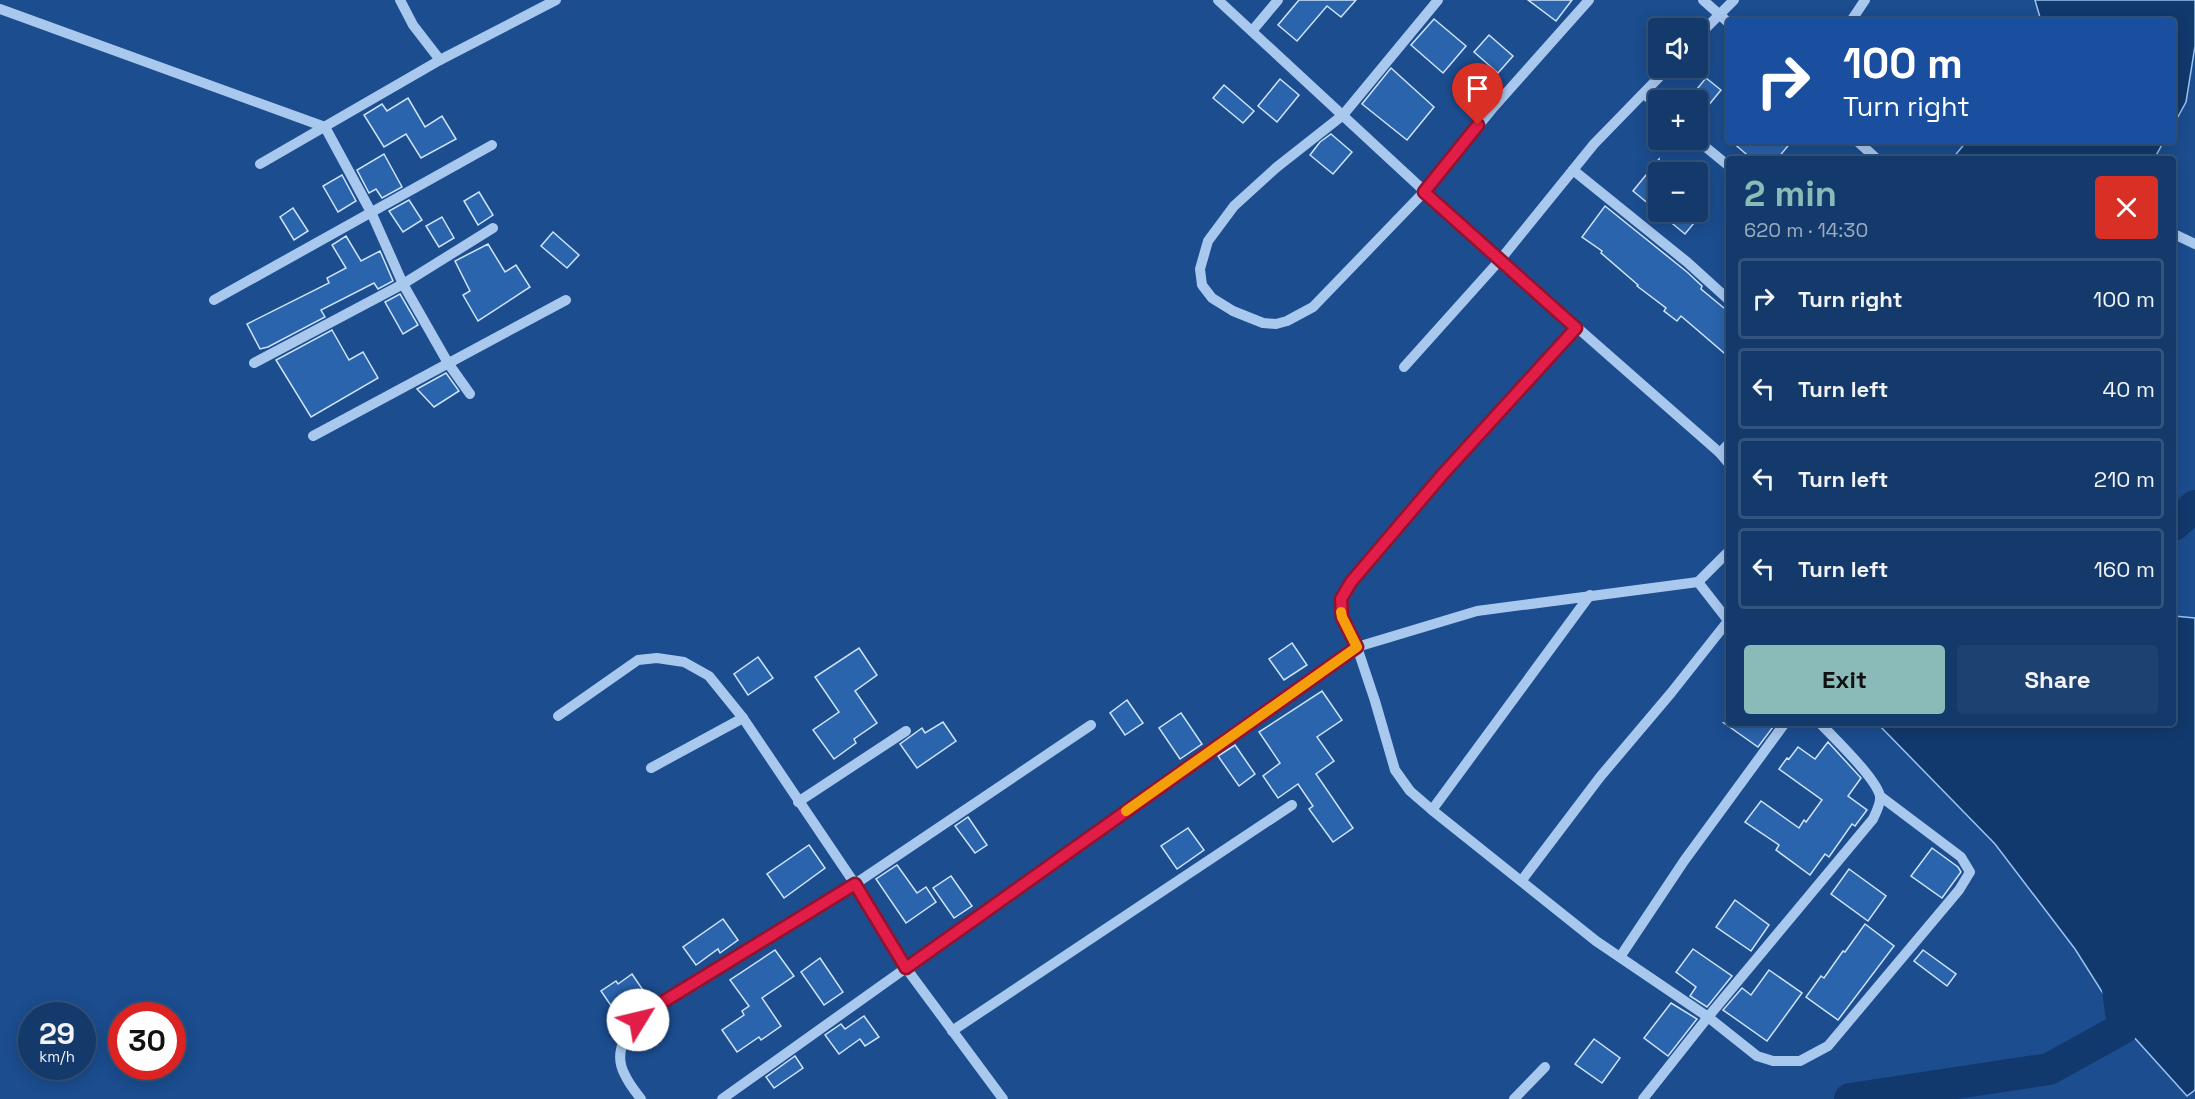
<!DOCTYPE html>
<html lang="en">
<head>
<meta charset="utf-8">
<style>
  body { margin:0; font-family:"Space Grotesk",sans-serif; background:#1d4171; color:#f1f3f6; height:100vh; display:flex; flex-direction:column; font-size:22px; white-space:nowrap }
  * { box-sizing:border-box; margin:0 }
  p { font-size:20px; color:#9dadc1 }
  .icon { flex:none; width:33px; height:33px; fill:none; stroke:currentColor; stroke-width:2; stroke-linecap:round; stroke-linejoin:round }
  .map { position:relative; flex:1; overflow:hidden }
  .panel { position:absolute; left:1726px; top:156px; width:450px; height:570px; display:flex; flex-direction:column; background:#143a6b; border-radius:6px; box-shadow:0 3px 15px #0003,0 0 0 2px #33547e }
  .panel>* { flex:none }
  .hud { position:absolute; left:1726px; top:18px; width:450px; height:126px; border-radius:6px; box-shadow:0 3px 15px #0003,0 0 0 2px #33547e; background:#1a4fa0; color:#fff; overflow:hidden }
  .controls { position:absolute; left:1648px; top:18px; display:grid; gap:12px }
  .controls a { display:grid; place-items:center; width:60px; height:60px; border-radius:6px; background:#143a6b; box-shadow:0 3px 15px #0003,0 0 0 2px #33547e; font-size:30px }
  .speed { position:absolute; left:18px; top:1002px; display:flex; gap:12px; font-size:30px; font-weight:700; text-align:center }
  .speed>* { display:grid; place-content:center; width:78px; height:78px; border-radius:50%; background:#143a6b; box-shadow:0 3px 15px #0003,0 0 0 2px #33547e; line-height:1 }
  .speed small { font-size:15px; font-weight:400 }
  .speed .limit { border:9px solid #d22; background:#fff; color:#111 }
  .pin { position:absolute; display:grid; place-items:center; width:51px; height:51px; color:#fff; margin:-62px -26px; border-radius:50% 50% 50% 0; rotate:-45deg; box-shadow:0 0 6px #0007 }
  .pin .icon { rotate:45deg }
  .me { position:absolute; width:66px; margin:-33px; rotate:54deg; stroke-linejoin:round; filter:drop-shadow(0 0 4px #0008) }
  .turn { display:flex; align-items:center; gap:21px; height:126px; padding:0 18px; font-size:27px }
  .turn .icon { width:78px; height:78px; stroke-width:2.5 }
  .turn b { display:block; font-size:42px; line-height:51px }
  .round { display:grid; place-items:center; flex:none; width:63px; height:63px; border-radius:6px; background:#1d4171 }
  .head { display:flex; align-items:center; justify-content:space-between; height:102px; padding:0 18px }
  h1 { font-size:36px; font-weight:700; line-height:45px; color:#8bbbb9 }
  .button { display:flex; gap:12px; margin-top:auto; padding:12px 18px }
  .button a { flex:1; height:69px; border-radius:6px; background:#8bbbb9; color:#111; font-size:24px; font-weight:700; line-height:69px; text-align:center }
  .button a+a { background:#1d4171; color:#f1f3f6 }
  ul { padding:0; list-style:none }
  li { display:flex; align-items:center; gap:18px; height:81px; margin:0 12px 9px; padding:0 6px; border:3px solid #33547e; border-radius:6px }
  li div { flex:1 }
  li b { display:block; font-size:22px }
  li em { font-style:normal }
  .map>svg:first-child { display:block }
</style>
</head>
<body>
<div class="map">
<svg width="2195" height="1099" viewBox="0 0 2195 1099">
  <rect width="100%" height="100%" fill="#1b4d8f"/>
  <g fill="#12396d" stroke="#9cc3f0" stroke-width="1.5">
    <path d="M2035 0H2195V46L2186 102 2174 124V21H2041Z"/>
    <path d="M1967 141H2164L2154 159H1952Z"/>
    <path d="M2174 616 2195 618V1090L2187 1096 2123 1025 2075 949 1995 844 1877 723H2174Z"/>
  </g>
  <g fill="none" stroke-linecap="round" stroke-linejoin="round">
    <g stroke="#12396d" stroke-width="32">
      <path d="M2174 525 2195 506"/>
      <path d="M1850 1099 2049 1069 2123 1028 2117 982"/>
    </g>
  </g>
  <g fill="#2a64ad" stroke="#cfe3fa" stroke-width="1.5">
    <path d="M1299 0H1356L1341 17 1327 6 1297 41 1278 25Z"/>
    <path d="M1528 0H1572L1556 21Z"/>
    <path d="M1434 19 1466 46 1443 73 1411 45Z"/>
    <path d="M1489 35 1513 56 1498 73 1474 52Z"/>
    <path d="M1391 68 1434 107 1407 140 1362 104Z"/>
    <path d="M1706 78 1721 90 1698 118V100H1688Z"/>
    <path d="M1280 79 1299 95 1277 122 1258 106Z"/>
    <path d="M1224 85 1254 111 1243 123 1213 98Z"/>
    <path d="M408 98 425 127 442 116 456 139 421 158 406 134 384 147 364 115 382 104 387 111Z"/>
    <path d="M1331 134 1352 152 1333 174 1310 155 1320 142Z"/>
    <path d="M1731 141H1792L1777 159H1752Z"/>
    <path d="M384 154 402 187 382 198 376 189 369 193 357 170Z"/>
    <path d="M1659 159V212H1703L1685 234 1633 191Z"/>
    <path d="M342 175 356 201 338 212 323 186Z"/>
    <path d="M479 192 493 215 478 225 464 201Z"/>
    <path d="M409 200 422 220 403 232 389 211Z"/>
    <path d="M1605 206 1687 272 1702 286 1701 289 1730 313V358L1681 316 1677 321 1664 311 1666 308 1637 286 1638 285 1601 253 1602 251 1582 237Z"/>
    <path d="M293 208 308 231 294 240 280 217Z"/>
    <path d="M442 217 454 238 439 247 426 226Z"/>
    <path d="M553 232 579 255 567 268 541 246Z"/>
    <path d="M346 236 361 261 380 251 393 281 378 289 374 283 321 310 325 317 268 347 260 349 247 324 329 283 327 278 346 268 332 245Z"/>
    <path d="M488 244 505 272 516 265 530 287 478 321 463 295 470 291 455 261Z"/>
    <path d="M400 294 418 325 403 334 385 302Z"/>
    <path d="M332 330 349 360 363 352 378 378 311 417 276 360Z"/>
    <path d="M446 373 459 391 434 407 417 389Z"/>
    <path d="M1292 643 1307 665 1284 680 1269 659Z"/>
    <path d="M859 648 877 675 855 691 877 723 854 739 856 743 834 759 813 730 839 712 815 677Z"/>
    <path d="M758 657 773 678 748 695 734 674Z"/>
    <path d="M1322 691 1342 720 1317 737 1334 761 1316 774 1353 828 1333 842 1309 809 1313 806 1298 784 1278 798 1263 776 1280 763 1259 732Z"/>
    <path d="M1127 700 1143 723 1125 735 1110 713Z"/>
    <path d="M1181 713 1202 744 1180 759 1159 728Z"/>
    <path d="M943 722 956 741 917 768 900 744 922 728 925 733Z"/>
    <path d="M1724 723H1776L1758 747Z"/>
    <path d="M1828 742 1861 778 1848 796 1867 810 1855 826 1852 824 1829 857 1825 854 1810 875 1776 850 1779 845 1745 822 1761 801 1799 828 1804 820 1806 822 1822 800 1779 769 1787 758 1789 759 1798 747 1815 759Z"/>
    <path d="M1235 745 1255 774 1239 786 1218 756Z"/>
    <path d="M968 817 987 845 975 853 955 826Z"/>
    <path d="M1188 828 1204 850 1177 869 1161 846Z"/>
    <path d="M809 845 825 868 784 898 767 874Z"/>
    <path d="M1932 848 1958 867 1961 872 1942 898 1911 876Z"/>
    <path d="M897 865 917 893 926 887 936 902 906 923 876 879Z"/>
    <path d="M1849 869 1886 896 1868 921 1831 894Z"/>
    <path d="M951 876 972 906 954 918 933 888Z"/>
    <path d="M1735 900 1769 925 1751 951 1716 927Z"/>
    <path d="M723 919 738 940 720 953 718 949 696 965 683 947Z"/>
    <path d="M1865 924 1894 946 1838 1020 1806 997 1821 976 1824 978 1843 951 1845 952Z"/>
    <path d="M1693 949 1732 976 1707 1007 1690 996 1696 987 1676 972Z"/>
    <path d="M775 950 794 976 762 998 781 1026 761 1040 759 1037 737 1052 722 1030 744 1015 742 1011 749 1006 730 980Z"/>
    <path d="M1923 950 1956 974 1947 986 1914 961Z"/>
    <path d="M820 958 843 992 824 1005 801 972Z"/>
    <path d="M1769 970 1802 993 1767 1041 1723 1010 1742 988 1751 995Z"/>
    <path d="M632 974 647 996 618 1016 601 991 616 981 618 984Z"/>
    <path d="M1671 1003 1697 1019 1668 1056 1644 1038Z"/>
    <path d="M864 1016 879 1037 865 1046 860 1039 839 1054 825 1035 841 1024 845 1029Z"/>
    <path d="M1594 1039 1620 1058 1602 1083 1575 1064Z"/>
    <path d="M795 1056 803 1068 774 1088 766 1077Z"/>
  </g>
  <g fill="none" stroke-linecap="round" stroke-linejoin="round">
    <g stroke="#a9c8ee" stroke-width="10">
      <path d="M400 0 413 25 440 60 556 0"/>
      <path d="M1218 0 1474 237 1720 453 1730 465"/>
      <path d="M1438 0 1343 115 1277 167 1234 206 1208 241 1200 269 1202 285 1212 298 1233 311 1263 323 1276 324 1287 321 1313 307 1424 192 1492 109 1589 0"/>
      <path d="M1703 0 1730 24"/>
      <path d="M0 9 325 127 371 212 403 284 448 363 470 394"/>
      <path d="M1851 21 1865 0"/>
      <path d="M1252 31 1278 0"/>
      <path d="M1698 36 1734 0"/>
      <path d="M1644 94 1659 106"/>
      <path d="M1697 140 1730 167"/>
      <path d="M1857 141 1877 159"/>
      <path d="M260 164 440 60"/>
      <path d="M1573 170 1687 262 1730 301"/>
      <path d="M2174 234 2195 244"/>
      <path d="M214 300 492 145"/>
      <path d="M1577 328 1443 474 1351 582 1341 599 1342 617 1357 647 1375 701 1395 770 1410 791 1432 810 1596 941 1708 1017 1757 1056 1773 1061H1800L1828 1046 1959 890 1970 872 1961 857 1880 796"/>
      <path d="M254 363 403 284 493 228"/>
      <path d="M1404 367 1500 260 1594 144 1668 68"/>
      <path d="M313 436 566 300"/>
      <path d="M1720 453 1730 442"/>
      <path d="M1730 550 1698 582 1730 623"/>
      <path d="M558 716 638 660 657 658 684 662 709 676 743 718"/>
      <path d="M798 802 906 731"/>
      <path d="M1432 810 1590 595"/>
      <path d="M1522 880 1600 777 1671 693 1728 621"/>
      <path d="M1620 957 1684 861 1785 723"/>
      <path d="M952 1031 1292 805"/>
      <path d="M641 1099C635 1091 629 1084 625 1075 610 1048 633 1023 653 1008L855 884 743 718 651 768"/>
      <path d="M722 1099 906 968 855 884 1091 725"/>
      <path d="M1003 1099 906 968 1357 647 1477 611 1698 582"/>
      <path d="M1514 1099 1545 1067"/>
      <path d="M1643 1099 1708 1017 1873 819C1876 812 1881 804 1880 796 1876 778 1834 738 1820 723"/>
    </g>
  </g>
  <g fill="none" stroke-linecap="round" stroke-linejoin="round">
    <defs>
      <path id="route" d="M638 1020 653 1008 855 884 906 968 1357 647 1342 617 1341 599 1351 582 1443 474 1576 328 1424 192 1478 125"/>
    </defs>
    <use href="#route" stroke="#92132f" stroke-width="15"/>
    <use href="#route" stroke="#e11d48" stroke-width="10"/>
    <path stroke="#f59e0b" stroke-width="10" d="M1126 811 1357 647 1342 617 1341 612"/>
  </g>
</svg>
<div class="controls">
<a><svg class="icon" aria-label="sound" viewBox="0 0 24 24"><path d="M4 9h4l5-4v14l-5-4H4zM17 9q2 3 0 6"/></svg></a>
<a>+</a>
<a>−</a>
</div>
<div class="speed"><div>29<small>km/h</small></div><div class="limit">30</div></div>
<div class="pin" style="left:1478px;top:125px;background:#d93025"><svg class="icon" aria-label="arrive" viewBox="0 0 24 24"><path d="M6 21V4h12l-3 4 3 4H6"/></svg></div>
<svg class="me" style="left:638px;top:1020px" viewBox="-20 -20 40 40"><circle r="19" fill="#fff"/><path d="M0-13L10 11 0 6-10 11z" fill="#e11d48"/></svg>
<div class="hud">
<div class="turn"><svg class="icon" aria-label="right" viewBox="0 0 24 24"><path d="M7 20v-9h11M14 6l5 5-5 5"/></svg><div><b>100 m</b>Turn right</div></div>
</div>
<section class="panel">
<div class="head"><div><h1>2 min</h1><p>620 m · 14:30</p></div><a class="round" style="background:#d93025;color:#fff"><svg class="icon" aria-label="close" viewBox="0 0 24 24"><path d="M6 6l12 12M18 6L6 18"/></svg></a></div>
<ul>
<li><svg class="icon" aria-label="right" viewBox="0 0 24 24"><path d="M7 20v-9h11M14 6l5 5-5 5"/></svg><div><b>Turn right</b></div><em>100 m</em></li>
<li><svg class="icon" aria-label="left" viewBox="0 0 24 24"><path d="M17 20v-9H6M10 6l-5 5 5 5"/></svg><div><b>Turn left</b></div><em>40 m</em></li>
<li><svg class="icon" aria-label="left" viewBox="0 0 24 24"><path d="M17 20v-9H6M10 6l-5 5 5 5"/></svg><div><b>Turn left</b></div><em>210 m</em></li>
<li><svg class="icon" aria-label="left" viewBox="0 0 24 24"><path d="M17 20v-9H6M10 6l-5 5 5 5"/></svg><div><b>Turn left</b></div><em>160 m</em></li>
</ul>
<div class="button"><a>Exit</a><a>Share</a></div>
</section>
</div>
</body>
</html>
